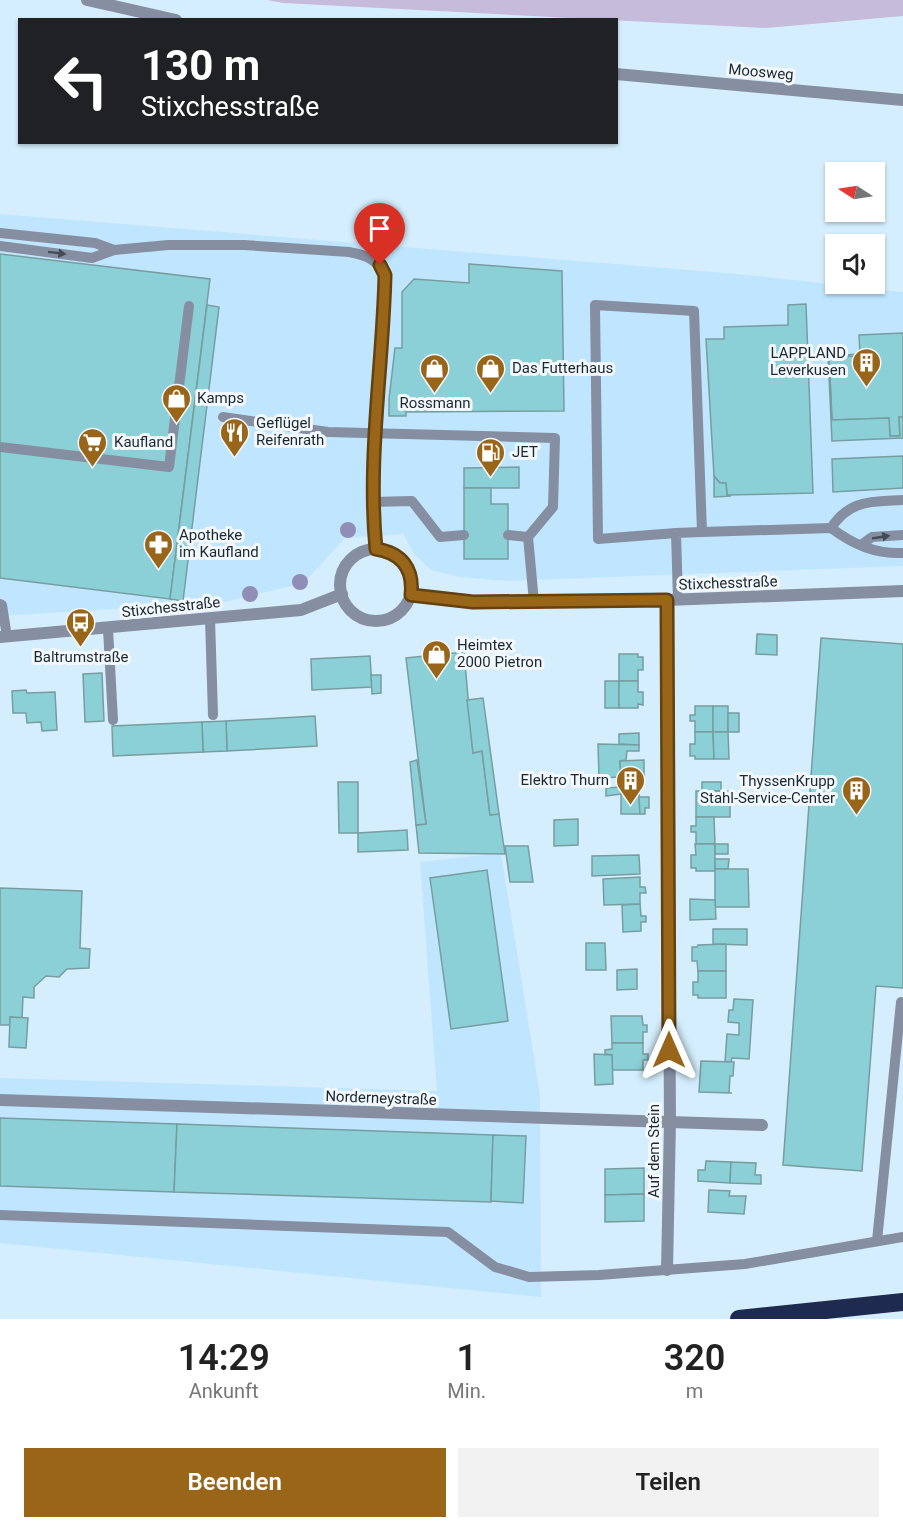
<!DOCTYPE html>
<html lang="de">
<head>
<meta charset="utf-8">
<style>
  body { margin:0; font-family:Roboto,sans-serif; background:#f2f2f2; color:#222; height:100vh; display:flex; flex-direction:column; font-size:22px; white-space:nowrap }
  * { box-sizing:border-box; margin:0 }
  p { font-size:20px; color:#767676 }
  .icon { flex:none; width:33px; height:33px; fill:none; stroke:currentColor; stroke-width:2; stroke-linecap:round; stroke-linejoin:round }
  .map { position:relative; height:1319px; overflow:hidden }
  .drawer { display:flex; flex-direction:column; background:#fff; flex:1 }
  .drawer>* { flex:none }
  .hud { position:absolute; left:18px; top:18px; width:600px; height:126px; border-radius:0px; box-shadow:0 2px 4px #0004; background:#202124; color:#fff; overflow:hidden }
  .needle { width:39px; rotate:282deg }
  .buttons { position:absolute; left:825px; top:162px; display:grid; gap:12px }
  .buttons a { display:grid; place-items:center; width:60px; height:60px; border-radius:0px; background:#fff; box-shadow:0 2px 4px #0004; font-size:30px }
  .pin { position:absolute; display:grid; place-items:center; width:51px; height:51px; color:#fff; margin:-62px -26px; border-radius:50% 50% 50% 0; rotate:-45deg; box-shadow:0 0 6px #0007 }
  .pin .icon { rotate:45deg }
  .me { position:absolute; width:66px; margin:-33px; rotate:0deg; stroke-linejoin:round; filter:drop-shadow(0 0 4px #0008) }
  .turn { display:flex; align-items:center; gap:21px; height:126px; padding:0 24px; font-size:27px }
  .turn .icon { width:78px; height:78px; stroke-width:2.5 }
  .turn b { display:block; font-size:42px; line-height:51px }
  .eta { display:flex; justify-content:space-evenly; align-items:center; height:102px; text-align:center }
  .eta b { font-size:36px; font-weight:600; line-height:42px }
  .button { display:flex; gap:12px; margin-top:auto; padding:12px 24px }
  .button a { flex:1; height:69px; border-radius:0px; background:#986519; color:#fff; font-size:24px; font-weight:600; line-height:69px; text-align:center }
  .button a+a { background:#f2f2f2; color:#222 }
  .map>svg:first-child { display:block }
</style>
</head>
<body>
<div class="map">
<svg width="903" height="1319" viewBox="0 0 903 1319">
  <rect width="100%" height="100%" fill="#d5eefd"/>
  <g fill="#c0e6ff">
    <path d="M0 214 738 274 903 292V566L508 581 459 577 431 570 414 554 403 534 345 538 304 583 225 602 0 616Z"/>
    <path d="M501 853 540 1094 541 1297 0 1243V1078L437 1091 420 862Z"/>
  </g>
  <path fill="#c6bbdb" d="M267 0H903V16L766 28 283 3Z"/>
  <g fill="#8bd0d6" stroke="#779da0" stroke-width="1.5">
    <path d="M0 254 210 279 170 599 0 578Z"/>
    <path d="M469 264 562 271 564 411 406 412V416H389V399L395 348H402V292L414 279 469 283Z"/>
    <path d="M806 304 813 493 727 495 726 483H720L714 476 706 339H724V327L788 325V305Z"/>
    <path d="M207 305 219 307 183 601 170 599Z"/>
    <path d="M903 333V417H899L900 436H890L889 418 832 420 829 357 860 356 859 335Z"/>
    <path d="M860 354 829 357 832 420 889 418 890 436H900L899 417H903V438L832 441 828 356Z"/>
    <path d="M903 456V488L833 492 832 459Z"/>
    <path d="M519 467V488H464V468Z"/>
    <path d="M714 476 720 483H726L727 495 731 496 714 497Z"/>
    <path d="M464 488H491V504H508V559H464Z"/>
    <path d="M757 634 777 635V655L756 654Z"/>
    <path d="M821 638 903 644V988L876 986 862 1171 783 1165Z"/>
    <path d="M464 652 473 753 482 751 490 815 499 814 505 854 419 853 416 825 426 824 406 658Z"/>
    <path d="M619 654H638V657H643V670H638V681H619Z"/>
    <path d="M370 656 372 687 312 690 311 659Z"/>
    <path d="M102 673 104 721 85 722 83 674Z"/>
    <path d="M371 675H381V693L372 694Z"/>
    <rect x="605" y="681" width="14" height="27"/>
    <path d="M619 681H638V692H643V705L638 704V708H619Z"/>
    <path d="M26 690 27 693 55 692 57 730 42 731 41 722 27 723 26 713H13L12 691Z"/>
    <path d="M483 698 499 814 490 815 482 751 473 753 467 700Z"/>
    <path d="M695 706H713V732H695V721H690V715H695Z"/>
    <rect x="713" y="706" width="15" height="26"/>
    <rect x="728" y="713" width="11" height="19"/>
    <path d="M315 716 317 746 227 751 226 721Z"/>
    <path d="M226 721 227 751 203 752 202 722Z"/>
    <path d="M202 722 203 752 113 756 112 726Z"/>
    <path d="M695 732H713L714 759H695V756H690V744H695Z"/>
    <path d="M713 732H728L729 759H714Z"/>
    <path d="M639 733V745L619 744V734Z"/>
    <path d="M598 744 639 745V751H627L626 760 620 761 621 777 599 778Z"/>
    <path d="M417 760 426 824 416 825 410 762Z"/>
    <path d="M644 760V777H639V787H621L620 761Z"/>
    <path d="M338 782H358V833H339Z"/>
    <rect x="702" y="782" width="19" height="9"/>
    <path d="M621 787H639L640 814H621Z"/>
    <path d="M621 787V794L606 796V788Z"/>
    <rect x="696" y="791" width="34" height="26"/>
    <path d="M639 797H649V808H645V814H640Z"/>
    <path d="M696 817H714L715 844H696V832H691V826H696Z"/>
    <path d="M578 819V845L554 846V820Z"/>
    <path d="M407 830 408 850 358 852V833Z"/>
    <path d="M695 844H715V871H696V868H691V855H696Z"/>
    <rect x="715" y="844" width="13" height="10"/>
    <path d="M505 846H528L533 882H510Z"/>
    <path d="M639 855 640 874 592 876V856Z"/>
    <path d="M715 859H729L728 869H715Z"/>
    <path d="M715 869H748L749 907H715Z"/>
    <path d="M487 870 508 1021 451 1029 430 878Z"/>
    <path d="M640 877V887H645L646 893H640V904L604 905 603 879Z"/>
    <path d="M0 888 82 891 80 948 90 949 89 968 67 969 59 977 46 976 34 987V998L23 997 22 1018 10 1017V1025H0Z"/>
    <path d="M690 899 715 900 716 919 690 920Z"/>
    <path d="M640 904 641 916H646V922H641V931L623 932 622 905Z"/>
    <path d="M713 929H747V945L713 944Z"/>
    <path d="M586 943H605L606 970H586Z"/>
    <path d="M726 944V971H698L697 961H692V947H697L698 945Z"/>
    <path d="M637 969V989L617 990V970Z"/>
    <path d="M698 971H726V998H698V995H693V982H698Z"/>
    <path d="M734 999 753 1000 749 1059 732 1058 731 1062H725L727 1034 739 1035V1023L728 1022 729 1010H733Z"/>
    <path d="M611 1016H642L643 1025H647V1032H643V1043H612Z"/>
    <path d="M10 1017 28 1018 26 1048 9 1047Z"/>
    <path d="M612 1043H643V1054H648V1060H643V1070H612V1055L605 1054V1050L612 1049Z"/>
    <path d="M594 1054 612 1055 613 1084 595 1085Z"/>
    <path d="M701 1061 734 1062 733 1076H730L729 1093H732L699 1092Z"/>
    <path d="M0 1118 177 1124 174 1192 0 1186Z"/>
    <path d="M177 1124 493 1135 491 1202 174 1192Z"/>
    <path d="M493 1135 526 1136 523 1203 491 1201Z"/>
    <path d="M706 1161 731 1162 730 1183 698 1181V1170H705Z"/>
    <path d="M731 1162 756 1163 755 1175H761V1184L730 1183Z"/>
    <path d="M644 1168V1194L605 1195V1169Z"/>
    <path d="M709 1190 730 1191 729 1196H746L744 1214 708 1212Z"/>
    <path d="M644 1194V1221L605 1222V1195Z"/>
  </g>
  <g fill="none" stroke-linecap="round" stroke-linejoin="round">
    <g stroke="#868ea2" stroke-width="10">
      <path d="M0 233 95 243 114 250"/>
      <path d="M0 246 92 258 114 250 168 245H244L349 252C366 255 376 259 385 275L372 502 376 549"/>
      <path d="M223 417 328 432 555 438 553 507 528 537 534 602"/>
      <path d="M0 447 169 467 189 306"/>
      <path d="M372 502 412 501 440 537 464 535"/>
      <path d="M831 528C850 499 872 502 903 500"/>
      <path d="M702 532 831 528C854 545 875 554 903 553"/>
      <path d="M676 533 702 532 694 311 595 305 598 539 676 533 678 600"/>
      <path d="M508 535 528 537"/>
      <path d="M861 545 872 537 903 535"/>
      <path d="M0 604 2 605 7 637"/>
      <path d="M210 619 213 715"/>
      <path d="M108 629 113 720"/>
      <path d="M0 1215 448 1232 495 1267 529 1277 599 1275 745 1264 903 1237"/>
      <path d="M877 1241 901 1002"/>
    </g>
    <g stroke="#868ea2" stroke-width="12">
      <path d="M667 600 670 1121 667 1270"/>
      <path d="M0 1100 762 1125"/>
    </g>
    <g stroke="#868ea2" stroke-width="12">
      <path d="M87 0 176 20"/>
      <path d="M616 74 903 100"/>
      <circle cx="376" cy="585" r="36"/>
      <path d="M411 595 473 602H534L667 600 903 591"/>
      <path d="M0 637 301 610 342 594"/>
    </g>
    <path stroke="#1e2a4f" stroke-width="18" d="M739 1319 903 1302"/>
  </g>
  <g fill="#908eb6">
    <circle cx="348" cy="530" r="8"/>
    <circle cx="300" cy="582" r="8"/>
    <circle cx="250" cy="594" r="8"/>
  </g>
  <defs><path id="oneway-solid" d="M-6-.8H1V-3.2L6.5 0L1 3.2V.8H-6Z" transform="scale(1.5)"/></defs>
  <g fill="#414c57">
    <use href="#oneway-solid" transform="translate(57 253) rotate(7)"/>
    <use href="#oneway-solid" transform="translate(881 537) rotate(-9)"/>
  </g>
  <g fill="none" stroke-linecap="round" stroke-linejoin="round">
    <defs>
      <path id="route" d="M380 265 385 275C383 366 367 458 376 549 402 553 414 569 411 595L473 602 667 600 669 1050"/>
    </defs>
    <use href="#route" stroke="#634210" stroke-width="15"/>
    <use href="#route" stroke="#986519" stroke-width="10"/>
  </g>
  <defs>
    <symbol id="building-pin" viewBox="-11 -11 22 30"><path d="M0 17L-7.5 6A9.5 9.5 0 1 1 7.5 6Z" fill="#986519" stroke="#f2f8fc"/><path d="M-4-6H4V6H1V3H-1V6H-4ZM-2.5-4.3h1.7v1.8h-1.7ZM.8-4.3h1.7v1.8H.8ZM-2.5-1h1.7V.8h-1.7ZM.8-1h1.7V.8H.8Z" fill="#fff"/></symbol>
    <symbol id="shop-pin" viewBox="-11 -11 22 30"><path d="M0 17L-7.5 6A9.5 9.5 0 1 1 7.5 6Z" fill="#986519" stroke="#f2f8fc"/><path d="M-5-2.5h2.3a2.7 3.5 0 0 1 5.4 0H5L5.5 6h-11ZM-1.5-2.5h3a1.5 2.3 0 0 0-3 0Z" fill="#fff"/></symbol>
    <symbol id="restaurant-pin" viewBox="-11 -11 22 30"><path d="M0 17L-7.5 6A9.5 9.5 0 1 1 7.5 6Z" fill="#986519" stroke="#f2f8fc"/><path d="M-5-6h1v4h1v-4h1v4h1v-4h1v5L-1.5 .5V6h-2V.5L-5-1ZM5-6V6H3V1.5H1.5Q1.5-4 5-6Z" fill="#fff"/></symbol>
    <symbol id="supermarket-pin" viewBox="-11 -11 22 30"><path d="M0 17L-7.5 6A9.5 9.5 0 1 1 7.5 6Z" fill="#986519" stroke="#f2f8fc"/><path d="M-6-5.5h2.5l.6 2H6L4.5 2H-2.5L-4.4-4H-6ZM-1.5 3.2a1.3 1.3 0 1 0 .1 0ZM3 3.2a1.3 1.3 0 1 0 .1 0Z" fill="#fff"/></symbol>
    <symbol id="fuel-pin" viewBox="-11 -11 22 30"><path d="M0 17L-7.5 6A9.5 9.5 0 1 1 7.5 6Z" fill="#986519" stroke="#f2f8fc"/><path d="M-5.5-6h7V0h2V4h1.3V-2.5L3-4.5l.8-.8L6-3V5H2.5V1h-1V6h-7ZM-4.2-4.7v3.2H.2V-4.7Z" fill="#fff"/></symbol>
    <symbol id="pharmacy-pin" viewBox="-11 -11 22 30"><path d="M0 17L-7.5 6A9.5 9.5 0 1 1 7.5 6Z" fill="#986519" stroke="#f2f8fc"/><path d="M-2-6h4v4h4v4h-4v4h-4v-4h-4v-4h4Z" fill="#fff"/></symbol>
    <symbol id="bus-pin" viewBox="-11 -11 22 30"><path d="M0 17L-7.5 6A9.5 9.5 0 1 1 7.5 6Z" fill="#986519" stroke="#f2f8fc"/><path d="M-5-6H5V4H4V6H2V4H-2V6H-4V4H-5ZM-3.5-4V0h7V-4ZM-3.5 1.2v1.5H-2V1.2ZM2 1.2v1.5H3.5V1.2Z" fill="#fff"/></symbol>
  </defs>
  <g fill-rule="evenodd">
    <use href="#building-pin" x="850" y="346" width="33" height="45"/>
    <use href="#shop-pin" x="418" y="352" width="33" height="45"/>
    <use href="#shop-pin" x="474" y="352" width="33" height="45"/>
    <use href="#shop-pin" x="160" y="382" width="33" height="45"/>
    <use href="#restaurant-pin" x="218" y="416" width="33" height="45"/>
    <use href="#supermarket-pin" x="76" y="426" width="33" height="45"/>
    <use href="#fuel-pin" x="474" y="436" width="33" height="45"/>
    <use href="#pharmacy-pin" x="142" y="528" width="33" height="45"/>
    <use href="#bus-pin" x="64" y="606" width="33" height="45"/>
    <use href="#shop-pin" x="420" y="638" width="33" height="45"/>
    <use href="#building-pin" x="614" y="764" width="33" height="45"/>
    <use href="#building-pin" x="840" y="774" width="33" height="45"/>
  </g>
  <g text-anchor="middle" stroke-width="6" stroke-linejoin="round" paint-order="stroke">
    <g font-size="15" fill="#1c282f" stroke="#f2f8fc">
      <text transform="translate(761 72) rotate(5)" y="5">Moosweg</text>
      <text transform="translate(728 583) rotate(-2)" y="5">Stixchesstraße</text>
      <text transform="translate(171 607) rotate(-6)" y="5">Stixchesstraße</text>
      <text transform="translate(381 1098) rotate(2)" y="5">Norderneystraße</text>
      <text transform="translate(654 1151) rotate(-90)" y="5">Auf dem Stein</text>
    </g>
    <g font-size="15" fill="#1c282f" stroke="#f2f8fc" text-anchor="start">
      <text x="846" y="358" text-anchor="end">LAPPLAND<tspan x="846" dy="17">Leverkusen</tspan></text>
      <text x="512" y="373">Das Futterhaus</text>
      <text x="197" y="403">Kamps</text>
      <text x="435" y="408" text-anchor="middle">Rossmann</text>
      <text x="256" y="428">Geflügel<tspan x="256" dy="17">Reifenrath</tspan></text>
      <text x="114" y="447">Kaufland</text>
      <text x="512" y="457">JET</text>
      <text x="179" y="540">Apotheke<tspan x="179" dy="17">im Kaufland</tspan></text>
      <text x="457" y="650">Heimtex<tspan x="457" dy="17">2000 Pietron</tspan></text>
      <text x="81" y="662" text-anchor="middle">Baltrumstraße</text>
      <text x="609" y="785" text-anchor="end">Elektro Thurn</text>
      <text x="835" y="786" text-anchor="end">ThyssenKrupp<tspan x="835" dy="17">Stahl-Service-Center</tspan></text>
    </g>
  </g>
</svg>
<div class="buttons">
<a><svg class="needle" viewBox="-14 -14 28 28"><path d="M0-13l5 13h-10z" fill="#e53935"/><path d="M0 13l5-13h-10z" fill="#767676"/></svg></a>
<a><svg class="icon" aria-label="sound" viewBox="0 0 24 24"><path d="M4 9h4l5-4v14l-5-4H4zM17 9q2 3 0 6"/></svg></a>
</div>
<div class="pin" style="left:380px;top:265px;background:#d93025"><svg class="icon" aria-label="arrive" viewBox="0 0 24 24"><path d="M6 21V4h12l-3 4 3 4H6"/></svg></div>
<svg class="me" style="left:669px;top:1050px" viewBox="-20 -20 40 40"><path d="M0-17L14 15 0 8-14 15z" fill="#986519" stroke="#fff" stroke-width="4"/></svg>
<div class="hud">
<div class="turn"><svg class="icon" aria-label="left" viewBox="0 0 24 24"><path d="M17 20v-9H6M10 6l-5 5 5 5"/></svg><div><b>130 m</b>Stixchesstraße</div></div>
</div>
</div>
<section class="drawer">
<div class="eta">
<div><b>14:29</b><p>Ankunft</p></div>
<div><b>1</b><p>Min.</p></div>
<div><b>320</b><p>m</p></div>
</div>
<div class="button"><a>Beenden</a><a>Teilen</a></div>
</section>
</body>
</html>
